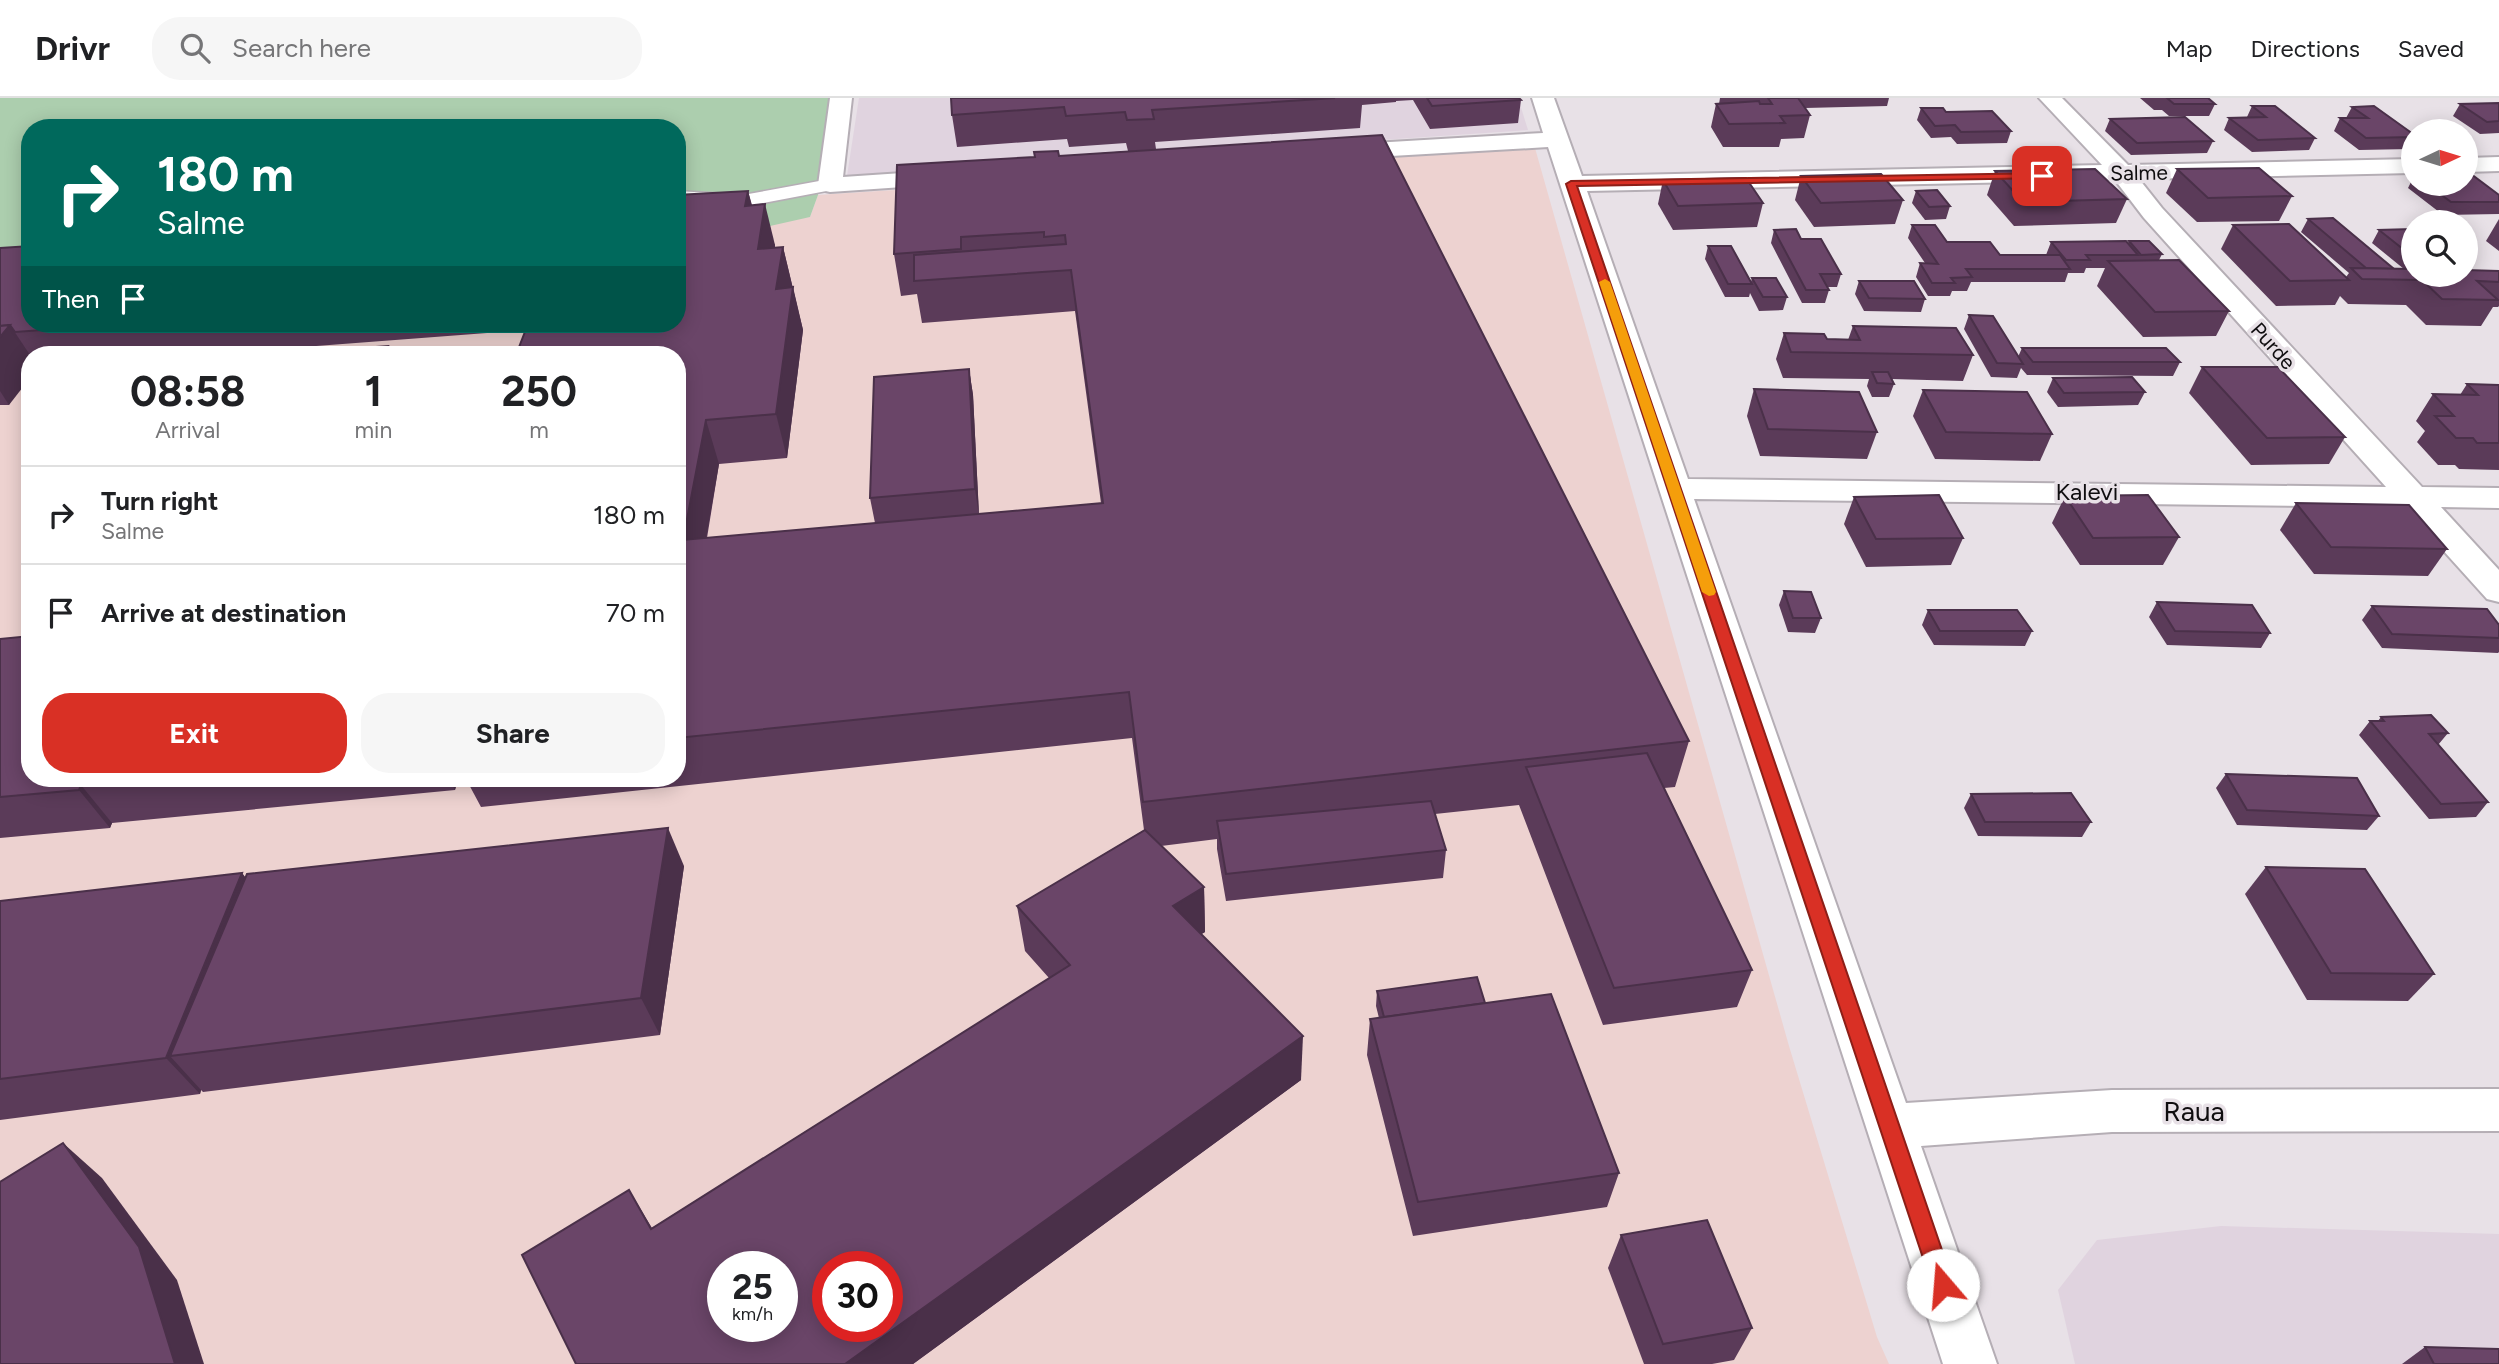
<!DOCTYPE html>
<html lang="en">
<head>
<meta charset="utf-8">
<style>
  body { margin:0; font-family:Figtree,sans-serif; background:#f6f6f6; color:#202124; height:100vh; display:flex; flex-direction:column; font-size:26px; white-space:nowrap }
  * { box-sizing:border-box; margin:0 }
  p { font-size:23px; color:#757577 }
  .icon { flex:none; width:38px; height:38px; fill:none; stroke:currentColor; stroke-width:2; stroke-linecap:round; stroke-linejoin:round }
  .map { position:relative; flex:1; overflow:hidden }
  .details { position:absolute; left:21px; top:248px; width:665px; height:441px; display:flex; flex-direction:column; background:#fff; border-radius:28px; box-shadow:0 4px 18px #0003 }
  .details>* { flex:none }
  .hud { position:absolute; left:21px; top:21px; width:665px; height:214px; border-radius:28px; box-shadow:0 4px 18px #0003; background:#00695c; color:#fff; overflow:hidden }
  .needle { width:46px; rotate:86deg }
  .controls { position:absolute; left:2401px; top:21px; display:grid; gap:14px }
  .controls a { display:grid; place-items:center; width:77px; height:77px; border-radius:50%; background:#fff; box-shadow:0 4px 18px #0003; font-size:35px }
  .speed { position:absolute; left:707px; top:1153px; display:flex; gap:14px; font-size:35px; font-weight:700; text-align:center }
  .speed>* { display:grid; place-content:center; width:91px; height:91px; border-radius:50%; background:#fff; box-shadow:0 4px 18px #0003; line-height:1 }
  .speed small { font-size:18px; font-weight:400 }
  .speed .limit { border:10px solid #d22; background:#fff; color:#111 }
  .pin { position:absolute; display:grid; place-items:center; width:60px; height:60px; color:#fff; margin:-30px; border-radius:14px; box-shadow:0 4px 10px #0006 }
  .me { position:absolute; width:77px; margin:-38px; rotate:342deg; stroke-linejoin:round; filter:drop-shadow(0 0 5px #0008) }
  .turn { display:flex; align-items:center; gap:24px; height:147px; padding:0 21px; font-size:32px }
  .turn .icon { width:91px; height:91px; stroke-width:2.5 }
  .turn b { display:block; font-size:49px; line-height:60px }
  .then { display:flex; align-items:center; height:66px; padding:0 21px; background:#0003; gap:14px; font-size:26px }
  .eta { display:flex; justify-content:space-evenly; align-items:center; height:119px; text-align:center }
  .eta b { font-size:42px; font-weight:700; line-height:49px }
  .cta { display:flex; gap:14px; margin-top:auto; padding:14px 21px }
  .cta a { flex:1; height:80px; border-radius:28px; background:#d93025; color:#fff; font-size:28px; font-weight:700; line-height:80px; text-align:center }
  .cta a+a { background:#f6f6f6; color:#202124 }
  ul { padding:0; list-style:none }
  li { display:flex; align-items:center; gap:21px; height:98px; padding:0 21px; border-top:2px solid #e0e0e0 }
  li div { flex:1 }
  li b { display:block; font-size:26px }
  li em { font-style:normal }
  header { display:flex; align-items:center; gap:42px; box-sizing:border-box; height:98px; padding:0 35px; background:#fff; border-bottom:2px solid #e0e0e0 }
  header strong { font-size:33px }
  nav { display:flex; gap:38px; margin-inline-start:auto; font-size:24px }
  .search { width:490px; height:63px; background:#f6f6f6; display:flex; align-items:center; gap:18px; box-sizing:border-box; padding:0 24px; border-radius:28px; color:#757577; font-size:26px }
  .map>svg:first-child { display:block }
</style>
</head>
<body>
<header>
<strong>Drivr</strong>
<div class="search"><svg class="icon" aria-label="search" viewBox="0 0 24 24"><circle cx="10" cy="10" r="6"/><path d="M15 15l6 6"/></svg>Search here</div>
<nav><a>Map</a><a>Directions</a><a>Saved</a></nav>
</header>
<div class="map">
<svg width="2499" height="1266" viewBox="0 0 2499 1266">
  <rect width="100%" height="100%" fill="#e8e1e7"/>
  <g fill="#e0d3df">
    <path d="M859 0H1518L1528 32 847 78Z"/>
    <path d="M2221 1128 2499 1136V1266H2075L2058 1192 2097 1142Z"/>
  </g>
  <path fill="#edd2d0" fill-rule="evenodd" d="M1535 50 1789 948 1877 1239 1889 1266H0V179L30 226H677V134L810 119 818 97ZM30 257H677V681H30ZM723 1169H782V1228H723ZM828 1169H887V1228H828Z"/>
  <path fill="#acceae" d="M0 0H831L818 97 810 119 770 128 677 134V30H30V177L0 179Z"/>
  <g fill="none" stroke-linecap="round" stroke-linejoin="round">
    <defs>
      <path id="service" d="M830 81 839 87 837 91 743 109 677 105V93L743 97Z"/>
      <g id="minor">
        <path d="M830 0H852L843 79 947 72 956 74 959 79 956 84 947 86 830 94 821 92 818 87Z"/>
        <path d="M1532 0H1554L1582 78 2102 67 2039 0H2062L2128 67 2413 61V75L2139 81 2162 110 2422 389 2499 390V410L2441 409 2499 472V504L2487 501 2404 409 1694 401 1906 1005 2112 992 2499 991V1033L2112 1034 1921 1048 1997 1266H1943L1548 49 1339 61 1331 59 1327 54 1331 49 1339 47 1543 35ZM2115 82 2144 120 2386 389 1688 381 1587 93Z"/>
        <path d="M2499 59V73L2466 74V60Z"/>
      </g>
    </defs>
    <use href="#service" stroke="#b5aeb5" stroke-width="3"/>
    <use href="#minor" stroke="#b5aeb5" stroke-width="4"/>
    <use href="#service" fill="#fff" fill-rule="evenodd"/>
    <use href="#minor" fill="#fff" fill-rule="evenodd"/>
  </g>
  <g fill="#5b3b59">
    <path d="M951 0H1519L1521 2 1518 25 1430 31 1413 2 1396 3V4L1362 7 1360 30 1155 44 1156 51 1689 643 1675 689 1664 690 1752 872 1737 909 1603 927 1519 707 1435 716 1446 752 1443 780 1226 803 1217 751V741L1161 748 1204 789 1205 834 1201 836 1301 982 913 1266H576L629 1092 652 1130 1049 880 1025 853 1017 808 1144 732 1132 640 481 709 466 681H677V257L525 232 199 257H30L9 307H0V150L30 226H677L748 93 752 107 775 147V150L783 149 803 232 787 360 719 366 707 440 875 425 870 400 969 271 973 297 979 416 1101 405 1075 213 922 225 917 196 901 198 894 156 1059 58 1128 53 1126 45 1069 49 1067 41 957 49 952 17Z"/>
    <path d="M1720 0H1889L1887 8 1805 10 1810 17 1804 40 1781 41 1779 49H1723L1711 29 1716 6H1719Z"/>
    <path d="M2140 0H2208L2215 6 2209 18H2169L2162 12H2154Z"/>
    <path d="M2499 5V35L2480 36 2453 18 2460 6Z"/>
    <path d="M2252 8 2315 40 2309 52 2252 54 2224 32 2229 20 2247 19Z"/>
    <path d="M2352 9 2413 36V45L2410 51 2359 52 2334 33 2340 20H2346Z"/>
    <path d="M1921 10 1946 14 2011 33 2007 45 1957 46 1951 39 1931 40 1917 22Z"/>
    <path d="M2110 21 2213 43 2207 55 2131 57 2105 33Z"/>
    <path d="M2177 71 2292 98 2279 123 2197 124 2166 95Z"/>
    <path d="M1995 73 2127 101 2116 125 2014 128 1987 97Z"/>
    <path d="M1801 78 1903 102 1895 126 1814 129 1795 102Z"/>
    <path d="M2413 80V86H2466L2499 97V116L2443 117 2408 90Z"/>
    <path d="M1663 82 1763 105 1757 129 1673 132 1658 106Z"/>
    <path d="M1916 93 1950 108 1946 121 1925 122 1912 105Z"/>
    <path d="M2308 121 2394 171H2404L2372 145 2379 132 2413 131V177L2499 173V208L2498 209H2493L2481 228 2426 227 2406 207 2348 206 2340 198 2335 207 2276 208 2221 151 2233 127 2346 179 2349 175 2301 134Z"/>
    <path d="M2499 121V153L2486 143Z"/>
    <path d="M1912 127 1947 144 2000 157H2046L2051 144 2128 145 2129 143 2162 156 2159 162 2229 213 2216 238 2143 239 2097 188 2105 170H2086L2084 175H2068L2065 184H1971L1967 193H1952L1950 198H1928L1916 179 1920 165H1925L1908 140Z"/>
    <path d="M1774 132 1801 141 1841 176 1837 189H1827L1829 192 1825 205H1802L1771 145Z"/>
    <path d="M1708 148 1751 184 1752 180 1787 199 1783 212 1759 213 1750 195 1749 199H1725L1705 161Z"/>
    <path d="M1859 183 1925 201 1921 214 1864 213 1855 196Z"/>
    <path d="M1969 217 2018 259 2022 250 2180 264 2173 278 2027 277 2021 270 2017 280 1991 279 1964 231Z"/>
    <path d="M1853 228 1973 257 1963 283 1892 281 1894 286 1889 299H1872L1867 288 1869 281 1783 280 1776 261 1784 235 1827 241 1848 242Z"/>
    <path d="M2202 269 2345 339 2329 366 2251 367 2189 295Z"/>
    <path d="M2053 280 2145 294 2138 307 2058 309 2047 294Z"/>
    <path d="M2467 286 2499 287V372L2459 371 2455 367H2438L2417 344 2425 333 2416 323 2433 296 2460 297Z"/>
    <path d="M1754 291 1877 334 1867 361 1760 358 1747 318Z"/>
    <path d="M1923 292 2052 336 2040 363 1935 361 1913 318Z"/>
    <path d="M2065 398 2179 439 2163 467H2080L2052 425Z"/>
    <path d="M1854 399 1963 440 1951 467 1866 469 1844 426Z"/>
    <path d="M2296 405 2447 451 2428 478 2314 476 2280 432Z"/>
    <path d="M1784 493 1821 520 1815 535 1788 534 1779 507Z"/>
    <path d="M2157 504 2270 535 2261 550 2167 547 2149 519Z"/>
    <path d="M2372 508 2499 527V554L2498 555 2382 550 2362 522Z"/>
    <path d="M1928 512 2032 533 2025 548 1934 547 1922 527Z"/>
    <path d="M0 541 30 681H458L455 692 112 725 110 730 0 740Z"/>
    <path d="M2381 619 2448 635 2438 647 2488 704 2476 719 2429 721 2359 637 2370 623H2378Z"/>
    <path d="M2226 676 2379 718 2367 732 2237 727 2216 690Z"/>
    <path d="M1971 696 2091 724 2082 739 1978 738 1964 710Z"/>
    <path d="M684 768 660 937 203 994 201 992 200 996 0 1022V803L242 775 245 779Z"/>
    <path d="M2266 769 2434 876 2408 903 2307 902 2245 796Z"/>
    <path d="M1377 893 1485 905 1619 1075 1607 1109 1413 1138 1367 957 1370 921 1379 920 1376 908Z"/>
    <path d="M1621 1137 1752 1230 1734 1262 1712 1266H1644L1608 1170Z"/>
    <path d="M2425 1249 2499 1266H2402Z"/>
  </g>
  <g fill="#4a3049">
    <path d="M748 93 758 133 745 108Z"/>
    <path d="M765 106 775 147 768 192 758 151Z"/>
    <path d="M783 149 793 191H776Z"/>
    <path d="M793 189 803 232 787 360 776 316Z"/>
    <path d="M10 227 30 257V280L9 307 0 293V239Z"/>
    <path d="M388 248 392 257H384Z"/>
    <path d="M969 271 973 297 979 418 975 391Z"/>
    <path d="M706 322 719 366 698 487 683 442Z"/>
    <path d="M449 681H458L455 692Z"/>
    <path d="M81 687 112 725 110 730 79 692Z"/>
    <path d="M668 730 684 768 660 937 641 900Z"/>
    <path d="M242 775 270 813 170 958 201 992 200 996 166 960Z"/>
    <path d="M1204 789 1205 834 1175 853 1173 808Z"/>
    <path d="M1303 938 1301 982 913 1266H845Z"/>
    <path d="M63 1045 102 1080 177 1182 204 1266H175Z"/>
  </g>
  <g fill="#6a4568" stroke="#4a3049" stroke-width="2" fill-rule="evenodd">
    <path d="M951 0H1335L1152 12 1154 21 1127 22 1125 14 1066 18 1064 9 952 17Z"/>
    <path d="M1427 0H1519L1521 2 1432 8Z"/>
    <path d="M1768 0H1798L1810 17 1780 18 1785 25 1729 26 1716 6 1759 3 1760 6H1772Z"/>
    <path d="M2167 0H2208L2215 6H2174Z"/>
    <path d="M2499 5V23L2487 24 2460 6Z"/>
    <path d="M2252 8H2275L2315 40 2258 42 2229 20 2266 19Z"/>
    <path d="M2374 8 2413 36V39L2366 40 2340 20H2368L2352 9Z"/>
    <path d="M1921 10H1943L1946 14 1992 13 2011 33 1961 34 1955 27 1935 28Z"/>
    <path d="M2185 19 2213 43 2137 45 2110 21Z"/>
    <path d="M1382 37 1689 643 1143 704 1129 594 677 640V257H516L528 226H677V97L748 93 745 108 765 106 758 151 783 149 776 191 793 189 776 316 706 322 683 442 1103 405 1071 172 914 183V157L1066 146 1065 137 1044 139V134L961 139V151L894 156 897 67 1035 59 1034 54 1058 53 1059 58Z"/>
    <path d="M2259 70 2292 98 2208 100 2177 71Z"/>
    <path d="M2095 71 2127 101 2023 104 1995 73Z"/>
    <path d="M1881 76 1903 102 1821 105 1801 78Z"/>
    <path d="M2466 76H2471L2499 97V104H2451L2427 86H2466Z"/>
    <path d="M1746 80 1763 105 1678 108 1663 82Z"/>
    <path d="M1937 92 1950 108 1929 109 1916 93Z"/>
    <path d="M2333 120 2394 171 2366 170 2308 121Z"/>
    <path d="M2289 126 2349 182 2290 183 2233 127Z"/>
    <path d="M1912 127H1935L1947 144H1990L2000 157H2060L2070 171H1966L1972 179 1951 180 1955 185H1932L1920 165 1938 166Z"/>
    <path d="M1796 131 1801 141H1821L1841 176H1820L1829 192H1806L1774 132Z"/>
    <path d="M2413 131V159L2379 132Z"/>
    <path d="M2126 143 2138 157H2086L2090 162H2066L2051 144Z"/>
    <path d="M2129 143H2149L2162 156 2141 157Z"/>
    <path d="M30 148V226H127L15 234 10 227 0 228V150Z"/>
    <path d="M1708 148H1731L1752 186H1728Z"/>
    <path d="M2179 162 2229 213 2155 214 2108 163Z"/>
    <path d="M2351 170 2413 171V177H2466V172L2499 173V184L2477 183 2498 202 2442 201 2422 182 2362 181Z"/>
    <path d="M1752 180H1776L1787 199H1763Z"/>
    <path d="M1859 183H1914L1925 201 1869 200Z"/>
    <path d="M1969 217 1993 218 2023 266 1997 265Z"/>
    <path d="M10 227 0 239V228Z"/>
    <path d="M1853 228 1956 230 1973 257 1791 254 1784 235 1824 236 1827 241 1860 242Z"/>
    <path d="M388 248 384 257H265Z"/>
    <path d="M2022 250H2166L2180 264H2033Z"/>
    <path d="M2202 269H2278L2345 339 2267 340Z"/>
    <path d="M969 271 975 391 870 400 874 279Z"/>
    <path d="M1872 274H1888L1894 286 1877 285Z"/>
    <path d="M2132 279 2145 294 2064 295 2053 280Z"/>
    <path d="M2467 286 2499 287V345H2477L2473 340H2456L2435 318H2454L2433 296 2478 297Z"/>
    <path d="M1754 291 1859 294 1877 334 1768 331Z"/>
    <path d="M1923 292 2027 294 2052 336 1946 334Z"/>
    <path d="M1939 397 1963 440 1876 441 1854 399Z"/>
    <path d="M2148 397 2179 439 2093 440 2065 398Z"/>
    <path d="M2296 405 2409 407 2447 451 2331 449Z"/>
    <path d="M1784 493 1811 494 1821 520H1793Z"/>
    <path d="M2157 504 2252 507 2270 535 2175 533Z"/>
    <path d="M2372 508 2487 511 2499 527V540L2392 536Z"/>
    <path d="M1928 512H2017L2032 533H1940Z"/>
    <path d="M30 538V681H151L81 687 79 692 0 699V541Z"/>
    <path d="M2431 617 2448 635 2429 636 2488 704 2441 706 2370 623H2384L2381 619Z"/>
    <path d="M1647 655 1752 872 1614 890 1526 669Z"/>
    <path d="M2226 676 2357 680 2379 718 2247 712Z"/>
    <path d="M2071 695 2091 724H1985L1971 696Z"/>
    <path d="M1431 703 1446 752 1226 776 1217 723Z"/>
    <path d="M668 730 641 900 170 958 247 776Z"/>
    <path d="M1145 732 1204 789 1173 808 1303 938 845 1266H576L522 1157 629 1092 651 1131 1070 867 1017 808ZM723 1169H782V1228H723ZM828 1169H887V1228H828Z"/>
    <path d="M2266 769 2365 771 2434 876 2331 875Z"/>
    <path d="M242 775 166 960 0 981V803Z"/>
    <path d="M1477 879 1485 905 1384 919 1377 893Z"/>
    <path d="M1551 896 1619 1075 1418 1104 1370 921Z"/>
    <path d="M63 1045 139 1149 175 1266H0V1084Z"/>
    <path d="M1707 1122 1752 1230 1663 1246 1621 1137Z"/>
    <path d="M2425 1249 2499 1251V1266H2434Z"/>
  </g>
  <path fill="#d93025" stroke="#8d1f18" stroke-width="2" d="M2042 75 2045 80 1577 88 1954 1187 1951 1194 1943 1197 1935 1194 1932 1187 1566 86 1571 83Z"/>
  <path fill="#f59e0b" d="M1605 181 1610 184 1716 494 1714 497 1709 498 1702 494 1599 184Z"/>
  <g text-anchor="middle" stroke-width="7" stroke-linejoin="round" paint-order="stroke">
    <g font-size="21" fill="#0f0d0f" stroke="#e8e1e7">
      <text transform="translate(2139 75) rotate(-1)" y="7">Salme</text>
      <text transform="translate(2273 248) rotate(48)" y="7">Purde</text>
    </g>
    <g font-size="24" fill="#0f0d0f" stroke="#e8e1e7">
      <text x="2087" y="402">Kalevi</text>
    </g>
    <g font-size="28" fill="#0f0d0f" stroke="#e8e1e7">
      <text x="2194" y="1023">Raua</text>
    </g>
  </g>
</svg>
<div class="controls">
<a><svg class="needle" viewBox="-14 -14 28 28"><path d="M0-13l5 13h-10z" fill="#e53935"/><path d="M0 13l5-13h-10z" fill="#757577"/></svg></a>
<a><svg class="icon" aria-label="search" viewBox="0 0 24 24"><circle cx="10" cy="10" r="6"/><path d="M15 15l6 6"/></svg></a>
</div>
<div class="speed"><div>25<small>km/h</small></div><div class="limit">30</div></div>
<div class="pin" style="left:2042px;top:78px;background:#d93025"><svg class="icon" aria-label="arrive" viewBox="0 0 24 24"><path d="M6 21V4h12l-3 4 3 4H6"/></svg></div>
<svg class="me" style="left:1943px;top:1187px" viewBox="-20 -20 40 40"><circle r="19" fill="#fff"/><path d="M0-13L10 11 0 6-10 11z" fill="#d93025"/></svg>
<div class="hud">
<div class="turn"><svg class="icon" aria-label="right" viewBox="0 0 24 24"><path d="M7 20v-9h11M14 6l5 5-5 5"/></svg><div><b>180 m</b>Salme</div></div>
<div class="then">Then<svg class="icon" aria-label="arrive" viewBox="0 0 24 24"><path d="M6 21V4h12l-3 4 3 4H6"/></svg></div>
</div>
<section class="details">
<div class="eta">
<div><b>08:58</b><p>Arrival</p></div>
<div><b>1</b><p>min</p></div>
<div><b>250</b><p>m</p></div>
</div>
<ul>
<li><svg class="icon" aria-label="right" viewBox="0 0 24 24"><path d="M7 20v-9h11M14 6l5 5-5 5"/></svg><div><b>Turn right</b><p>Salme</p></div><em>180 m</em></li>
<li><svg class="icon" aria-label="arrive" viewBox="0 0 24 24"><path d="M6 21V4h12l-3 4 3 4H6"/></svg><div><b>Arrive at destination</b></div><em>70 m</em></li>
</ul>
<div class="cta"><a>Exit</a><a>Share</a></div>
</section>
</div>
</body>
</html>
